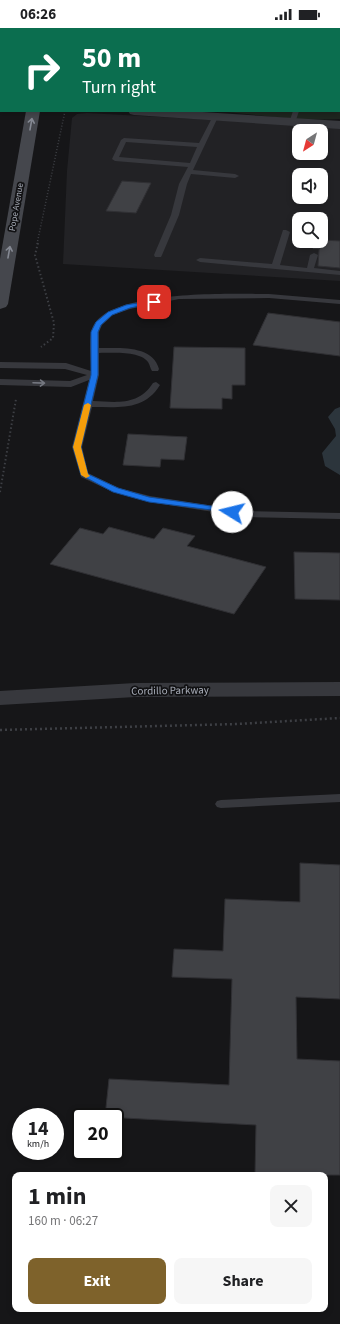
<!DOCTYPE html>
<html lang="en">
<head>
<meta charset="utf-8">
<style>
  body { margin:0; font-family:"Source Sans 3",sans-serif; background:#f6f6f6; color:#202124; height:100vh; display:flex; flex-direction:column; font-size:15px; white-space:nowrap }
  * { box-sizing:border-box; margin:0 }
  p { font-size:13px; color:#757577 }
  .icon { flex:none; width:22px; height:22px; fill:none; stroke:currentColor; stroke-width:2; stroke-linecap:round; stroke-linejoin:round }
  .map { position:relative; flex:1; overflow:hidden }
  .sheet { position:absolute; left:12px; top:1144px; width:316px; height:140px; display:flex; flex-direction:column; background:#fff; border-radius:8px; box-shadow:0 2px 6px #0003 }
  .sheet>* { flex:none }
  .hud { position:absolute; left:0px; top:0px; width:340px; height:84px; box-shadow:0 2px 6px #0003; background:#0b6e4f; color:#fff; overflow:hidden }
  .needle { width:26px; rotate:216deg }
  .controls { position:absolute; left:292px; top:96px; display:grid; gap:8px }
  .controls a { display:grid; place-items:center; width:36px; height:36px; border-radius:8px; background:#fff; box-shadow:0 2px 6px #0003; font-size:20px }
  .speed { position:absolute; left:12px; top:1080px; display:flex; gap:8px; font-size:20px; font-weight:700; text-align:center }
  .speed>* { display:grid; place-content:center; width:52px; height:52px; border-radius:50%; background:#fff; box-shadow:0 2px 6px #0003; line-height:1 }
  .speed small { font-size:10px; font-weight:400 }
  .speed .limit { border:2px solid #111; border-radius:6px; background:#fff; color:#111 }
  .pin { position:absolute; display:grid; place-items:center; width:34px; height:34px; color:#fff; margin:-17px; border-radius:8px; box-shadow:0 2px 6px #0006 }
  .me { position:absolute; width:44px; margin:-22px; rotate:279deg; stroke-linejoin:round; filter:drop-shadow(0 0 3px #0008) }
  .turn { display:flex; align-items:center; gap:14px; height:84px; padding:0 16px; font-size:18px }
  .turn .icon { width:52px; height:52px; stroke-width:2.5 }
  .turn b { display:block; font-size:28px; line-height:34px }
  .round { display:grid; place-items:center; flex:none; width:42px; height:42px; border-radius:8px; background:#f6f6f6 }
  .overview { display:flex; align-items:center; justify-content:space-between; height:68px; padding:0 16px }
  h1 { font-size:24px; font-weight:700; line-height:30px }
  .cta { display:flex; gap:8px; margin-top:auto; padding:8px 16px }
  .cta a { flex:1; height:46px; border-radius:8px; background:#7e622b; color:#fff; font-size:16px; font-weight:700; line-height:46px; text-align:center }
  .cta a+a { background:#f6f6f6; color:#202124 }
  .status { display:flex; justify-content:space-between; align-items:center; height:28px; padding:0 20px; background:#fff; direction:ltr }
  .status svg { height:11px; fill:currentColor }
  .map>svg:first-child { display:block }
</style>
</head>
<body>
<div class="status"><b>06:26</b><svg viewBox="0 0 49 12"><path d="M0 12V9h3v3zM5 12V6h3v6zM10 12V3h3v9zM15 12V0h3v12zM26 1h20v11H26zM47 4h2v5h-2z"/></svg></div>
<div class="map">
<svg width="340" height="1296" viewBox="0 0 340 1296">
  <rect width="100%" height="100%" fill="#161618"/>
  <path fill="#222225" fill-rule="evenodd" d="M87 85 340 99V253L63 236 67 143 72 90 77 86ZM299 103H321V125H299ZM299 147H321V169H299ZM299 191H321V213H299Z"/>
  <path fill="#1e261f" d="M67 0H340V91C299 93 258 87 217 83H339V1Z"/>
  <path fill="#2c353c" d="M340 379V447L325 438 322 425 336 408 335 401 328 389 335 381Z"/>
  <g fill="#404145" stroke="#303034">
    <path d="M122 153 151 155 136 185 106 183Z"/>
    <path d="M323 212 340 213V240L318 238 319 222Z"/>
    <path d="M268 285 340 294V328L253 317Z"/>
    <path d="M174 319 245 320V357H232V371L222 370V381L170 380Z"/>
    <path d="M128 406 187 409 184 432 161 431 160 439 123 437Z"/>
    <path d="M109 499 154 511 163 500 195 508 187 518 266 539 234 586 50 536 80 500 103 506Z"/>
    <path d="M294 524 340 525V572L295 571Z"/>
    <path d="M300 835 340 837V971L296 969 297 1031 340 1033V1147H255L256 1097 105 1089 109 1051 229 1057 232 951 172 949 174 921 223 923 225 871 300 874Z"/>
  </g>
  <g fill="none" stroke-linecap="round" stroke-linejoin="round">
    <path stroke="#3d3f44" stroke-width="1.5" stroke-dasharray="1 2" stroke-linecap="butt" d="M37 216 65 83"/>
    <g stroke="#3d3f44" stroke-width="2" stroke-dasharray="1.5 2.5" stroke-linecap="butt">
      <path d="M38 215 35 227 54 295 53 310 41 319"/>
      <path d="M0 464 16 371"/>
    </g>
    <path stroke="#3d3f44" stroke-width="2.5" stroke-dasharray="2 3" stroke-linecap="butt" d="M0 702 237 696 340 690"/>
    <g fill="#37383d" fill-rule="evenodd">
      <rect x="0" y="17" width="1" height="4"/>
      <path d="M293 83H299L295 95 292 97 289 95Z"/>
      <path d="M213 88 218 89 193 142 235 146 239 148 235 150 191 146 187 156 179 187 162 227 161 229H155L154 227 171 187 179 156 188 139 115 133 112 131 121 112 124 110 199 115ZM126 114 197 119 190 135 119 129Z"/>
      <path d="M283 202H286L290 204 280 237 307 240 310 227 314 225 318 227 314 240 340 243V247L200 234 196 232 200 230 272 236Z"/>
      <path d="M321 212 322 213 319 221H313L312 219 314 213Z"/>
      <path d="M269 266 340 272V276L269 270 179 271 130 281 113 287 102 297 99 304V320C120 320 153 317 159 341L158 343H152C150 340 150 337 148 334 140 323 112 325 99 325V347L93 373C117 374 138 378 153 355L156 354 160 357C144 383 119 379 92 379L82 419 88 445 119 460 150 468 246 483 340 485V491L246 489 149 474 113 464 81 449 72 419 89 352 71 359 0 357V351L70 353 87 347 65 341 0 340V334L66 335 91 343C91 331 87 304 95 295 119 262 230 266 269 266Z"/>
      <path d="M340 766V774L221 780 217 779 215 776 217 773 221 772Z"/>
    </g>
    <g fill="#37383d" fill-rule="evenodd">
      <path d="M128 83H187L340 93V101L134 87 130 86Z"/>
      <path d="M340 654V668L135 669 0 677V663L135 655Z"/>
    </g>
    <g fill="#45474d" fill-rule="evenodd">
      <rect x="11" y="0" width="12" height="1"/>
      <rect x="43" y="0" width="12" height="1"/>
      <path d="M0 70H1L0 83Z"/>
      <path d="M26 83H40L8 276 6 279 0 281V231Z"/>
    </g>
  </g>
  <defs><path id="oneway-shaft" d="M-6 0H5M1.5-3L5.5 0L1.5 3" fill="none" stroke-width="1.6" stroke-linecap="round" stroke-linejoin="round"/></defs>
  <g stroke="#858993">
    <use href="#oneway-shaft" transform="translate(31 96) rotate(-80)"/>
    <use href="#oneway-shaft" transform="translate(9 224) rotate(-80)"/>
  </g>
  <use stroke="#757881" href="#oneway-shaft" transform="translate(39 355) rotate(2)"/>
  <path fill="#1a73e8" stroke="#114b97" d="M154 272 157 274 156 275 130 280 112 287 101 297 98 304V347L81 419 88 446 118 460 149 469 232 481 236 484 235 485 149 474 113 464 81 447 73 419 91 347V304L96 294 108 284 126 277Z"/>
  <path fill="#f59e0b" d="M88 375 91 377 81 419 88 446 90 448 86 450 81 447 73 419 84 377Z"/>
  <g text-anchor="middle" stroke-width="3.5" stroke-linejoin="round" paint-order="stroke">
    <g font-size="9" fill="#a8adb8" stroke="#111113">
      <text transform="translate(16 179) rotate(-80)" y="3">Pope Avenue</text>
    </g>
    <g font-size="11" fill="#a8adb8" stroke="#111113">
      <text transform="translate(170 662) rotate(-1)" y="4">Cordillo Parkway</text>
    </g>
  </g>
</svg>
<div class="controls">
<a><svg class="needle" viewBox="-14 -14 28 28"><path d="M0-13l5 13h-10z" fill="#e53935"/><path d="M0 13l5-13h-10z" fill="#757577"/></svg></a>
<a><svg class="icon" aria-label="sound" viewBox="0 0 24 24"><path d="M4 9h4l5-4v14l-5-4H4zM17 9q2 3 0 6"/></svg></a>
<a><svg class="icon" aria-label="search" viewBox="0 0 24 24"><circle cx="10" cy="10" r="6"/><path d="M15 15l6 6"/></svg></a>
</div>
<div class="speed"><div>14<small>km/h</small></div><div class="limit">20</div></div>
<div class="pin" style="left:154px;top:274px;background:#d93025"><svg class="icon" aria-label="arrive" viewBox="0 0 24 24"><path d="M6 21V4h12l-3 4 3 4H6"/></svg></div>
<svg class="me" style="left:232px;top:484px" viewBox="-20 -20 40 40"><circle r="19" fill="#fff"/><path d="M0-13L10 11 0 6-10 11z" fill="#1a73e8"/></svg>
<div class="hud">
<div class="turn"><svg class="icon" aria-label="right" viewBox="0 0 24 24"><path d="M7 20v-9h11M14 6l5 5-5 5"/></svg><div><b>50 m</b>Turn right</div></div>
</div>
<section class="sheet">
<div class="overview"><div><h1>1 min</h1><p>160 m · 06:27</p></div><a class="round"><svg class="icon" aria-label="close" viewBox="0 0 24 24"><path d="M6 6l12 12M18 6L6 18"/></svg></a></div>
<div class="cta"><a>Exit</a><a>Share</a></div>
</section>
</div>
</body>
</html>
